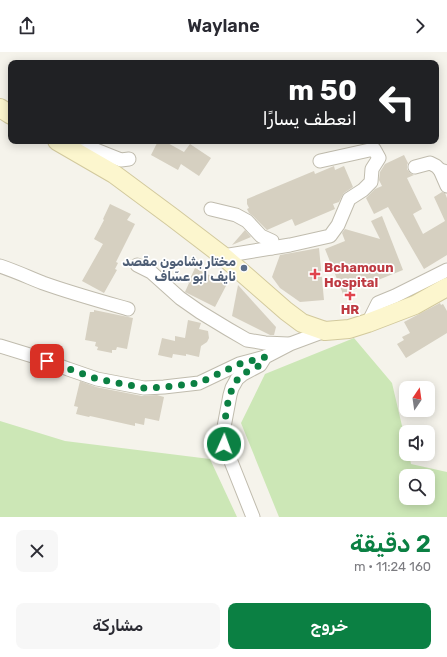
<!DOCTYPE html>
<html lang="ar">
<head>
<meta charset="utf-8">
<style>
  body { margin:0; font-family:Rubik,"Noto Naskh Arabic",sans-serif; background:#f7f7f7; color:#2b2b33; direction:rtl; height:100vh; display:flex; flex-direction:column; font-size:15px; white-space:nowrap }
  * { box-sizing:border-box; margin:0 }
  p { font-size:13px; color:#7c7c81 }
  .icon { flex:none; width:22px; height:22px; fill:none; stroke:currentColor; stroke-width:2; stroke-linecap:round; stroke-linejoin:round }
  .map { position:relative; height:465px; overflow:hidden; direction:ltr }
  .drawer { display:flex; flex-direction:column; background:#fff; flex:1 }
  .drawer>* { flex:none }
  .banner { position:absolute; left:8px; top:8px; width:431px; height:84px; border-radius:8px; box-shadow:0 2px 10px #0003; direction:rtl; background:#202124; color:#fff; overflow:hidden }
  .needle { width:26px; rotate:13deg }
  .controls { position:absolute; left:399px; top:329px; display:grid; gap:8px }
  .controls a { display:grid; place-items:center; width:36px; height:36px; border-radius:8px; background:#fff; box-shadow:0 2px 10px #0003; font-size:20px }
  .pin { position:absolute; display:grid; place-items:center; width:34px; height:34px; color:#fff; margin:-17px; border-radius:8px; box-shadow:0 2px 6px #0006 }
  .me { position:absolute; width:44px; margin:-22px; rotate:2deg; stroke-linejoin:round; filter:drop-shadow(0 0 3px #0008) }
  .turn { display:flex; align-items:center; gap:14px; height:84px; padding:0 16px; font-size:18px }
  .turn .icon { width:52px; height:52px; stroke-width:2.5 }
  .turn b { display:block; font-size:28px; line-height:34px }
  .round { display:grid; place-items:center; flex:none; width:42px; height:42px; border-radius:8px; background:#f7f7f7 }
  .summary { display:flex; align-items:center; justify-content:space-between; height:68px; padding:0 16px }
  h1 { font-size:24px; font-weight:600; line-height:30px; color:#0b8043 }
  .primary-button { display:flex; gap:8px; margin-top:auto; padding:8px 16px }
  .primary-button a { flex:1; height:46px; border-radius:8px; background:#0b8043; color:#fff; font-size:16px; font-weight:600; line-height:46px; text-align:center }
  .primary-button a+a { background:#f7f7f7; color:#2b2b33 }
  header { display:flex; justify-content:space-between; align-items:center; height:52px; padding:0 16px; background:#fff; font-size:18px; font-weight:600 }
  .map>svg:first-child { display:block }
</style>
</head>
<body>
<header><svg class="icon" aria-label="forward" viewBox="0 0 24 24"><path d="M9 5l7 7-7 7"/></svg>Waylane<svg class="icon" aria-label="share" viewBox="0 0 24 24"><path d="M12 15V3M7 8l5-5 5 5M5 13v7h14v-7"/></svg></header>
<div class="map">
<svg width="447" height="465" viewBox="0 0 447 465">
  <rect width="100%" height="100%" fill="#f5f3eb"/>
  <g fill="#cce7b6" fill-rule="evenodd">
    <path d="M354 286 392 331 406 391V402H409L411 412 447 420V465H279L241 371 265 322ZM406 424H428V446H406Z"/>
    <path d="M0 369 65 389 210 407 237 465H0Z"/>
  </g>
  <g fill="#d6d0c1">
    <path d="M158 89H164L184 100 190 92 211 106 199 124 181 112 178 118 151 103Z"/>
    <path d="M404 103 408 111 407 113V117L410 121 414 123 407 126 422 157 413 162 423 182 445 169 434 145 442 140 445 141 447 146V203L424 217 388 155 374 162 366 146 375 137 382 134 379 128 380 120 385 112Z"/>
    <path d="M334 114 335 118 344 114 353 135 344 141 342 144 339 150 333 152 335 157 295 174 292 167 267 178 253 164 249 161 247 157 249 156 247 152V147L314 119 315 122Z"/>
    <path d="M110 152 131 162 127 168 135 172 116 210 118 211 115 217 117 218 104 241 82 229 103 192 94 187 104 168 103 167Z"/>
    <path d="M382 164 403 218 343 242 325 197 345 189 342 181 345 177 380 187 371 169Z"/>
    <path d="M245 178 251 185 232 193Z"/>
    <path d="M319 196 324 248 300 250 280 236 272 225 280 203Z"/>
    <path d="M195 216 227 232 215 255 185 240 189 231H188Z"/>
    <path d="M238 233 276 275 274 283H270L232 264Z"/>
    <path d="M440 251 441 253 443 252 447 259V281L406 306 397 292 404 288 402 285 410 281 404 270Z"/>
    <path d="M94 258 133 266 127 297 117 295 116 298H112V301L97 298 98 295 95 294 96 290 85 288 90 260H94Z"/>
    <path d="M188 268 201 271 199 277 208 279 209 286 207 290 201 294 199 305 186 302V304L173 302 172 306 158 303 162 286 175 289V284L185 286Z"/>
    <path d="M80 329 96 335 142 344 157 343 164 345 159 369 145 366 144 373 135 371V374L90 364 89 365 76 362 78 355 74 354Z"/>
  </g>
  <g fill="none" stroke-linecap="round" stroke-linejoin="round">
    <defs>
      <g id="minor">
        <path d="M75 99 96 98 121 108 129 107"/>
        <path d="M415 115 430 111 436 114 440 118 447 120"/>
        <path d="M440 118 447 134"/>
        <path d="M211 157 236 163 247 169 261 184 272 189V196"/>
        <path d="M223 204 290 193 330 184 338 173 349 147 363 138 371 130 372 117 379 106 374 97 320 109"/>
        <path d="M137 213 151 220 180 246 200 260 228 277 247 288 265 291 288 292"/>
        <path d="M0 214C15 219 28 225 43 231 71 241 100 249 128 257"/>
        <path d="M368 271 378 251 395 244 447 218"/>
        <path d="M0 294 36 305 68 317 97 327 144 336 164 335 199 331 239 312 265 305"/>
        <path d="M253 465 224 392V375L230 343 232 336 237 327 243 322 260 313 265 305 290 292 325 279"/>
      </g>
      <g id="secondary">
        <path d="M0 56 11 63"/>
        <path d="M57 89 114 122 172 165 223 204 286 259 302 271 325 279 349 277 368 271 415 253 447 235"/>
      </g>
    </defs>
    <use href="#minor" stroke="#c0bcae" stroke-width="15"/>
    <use href="#secondary" stroke="#d2c99d" stroke-width="20"/>
    <use href="#minor" stroke="#fff" stroke-width="13"/>
    <use href="#secondary" stroke="#fcf6ce" stroke-width="18"/>
  </g>
  <g fill="none" stroke-linecap="round" stroke-linejoin="round">
    <path stroke="#0b8043" stroke-width="7" stroke-dasharray="0 12.6" d="M47 309 97 327 144 336 164 335 199 331 239 312 265 305C264 307 262 311 260 313 255 317 246 319 241 324 226 336 224 374 224 392"/>
  </g>
  <circle fill="#5c6f8a" stroke="#fff" stroke-width="1.5" cx="244" cy="216" r="4"/>
  <g fill="#e0444e" stroke="#fff" stroke-width="1.5">
    <path d="M313 216h4v4h4v4h-4v4h-4v-4h-4v-4h4z"/>
    <path d="M348 237h4v4h4v4h-4v4h-4v-4h-4v-4h4z"/>
  </g>
  <g text-anchor="middle" stroke-width="3.5" stroke-linejoin="round" paint-order="stroke">
    <g font-size="13" font-weight="bold" fill="#4e5e75" stroke="#fff" text-anchor="end">
      <text x="236" y="214">مختار بشامون مقصد<tspan x="236" dy="15">نايف ابو عسّاف</tspan></text>
    </g>
    <g font-size="13" font-weight="bold" fill="#be3a42" stroke="#fff" text-anchor="start">
      <text x="324" y="220">Bchamoun<tspan x="324" dy="15">Hospital</tspan></text>
      <text x="350" y="262" text-anchor="middle">HR</text>
    </g>
  </g>
</svg>
<div class="controls">
<a><svg class="needle" viewBox="-14 -14 28 28"><path d="M0-13l5 13h-10z" fill="#e53935"/><path d="M0 13l5-13h-10z" fill="#7c7c81"/></svg></a>
<a><svg class="icon" aria-label="sound" viewBox="0 0 24 24"><path d="M4 9h4l5-4v14l-5-4H4zM17 9q2 3 0 6"/></svg></a>
<a><svg class="icon" aria-label="search" viewBox="0 0 24 24"><circle cx="10" cy="10" r="6"/><path d="M15 15l6 6"/></svg></a>
</div>
<div class="pin" style="left:47px;top:309px;background:#d93025"><svg class="icon" aria-label="arrive" viewBox="0 0 24 24"><path d="M6 21V4h12l-3 4 3 4H6"/></svg></div>
<svg class="me" style="left:224px;top:392px" viewBox="-20 -20 40 40"><circle r="17" fill="#0b8043" stroke="#fff" stroke-width="3"/><path d="M0-11L8 9 0 5-8 9z" fill="#fff"/></svg>
<div class="banner">
<div class="turn"><svg class="icon" aria-label="left" viewBox="0 0 24 24"><path d="M17 20v-9H6M10 6l-5 5 5 5"/></svg><div><b>50 m</b>انعطف يسارًا</div></div>
</div>
</div>
<section class="drawer">
<div class="summary"><div><h1>2 دقيقة</h1><p>160 m · 11:24</p></div><a class="round"><svg class="icon" aria-label="close" viewBox="0 0 24 24"><path d="M6 6l12 12M18 6L6 18"/></svg></a></div>
<div class="primary-button"><a>خروج</a><a>مشاركة</a></div>
</section>
</body>
</html>
